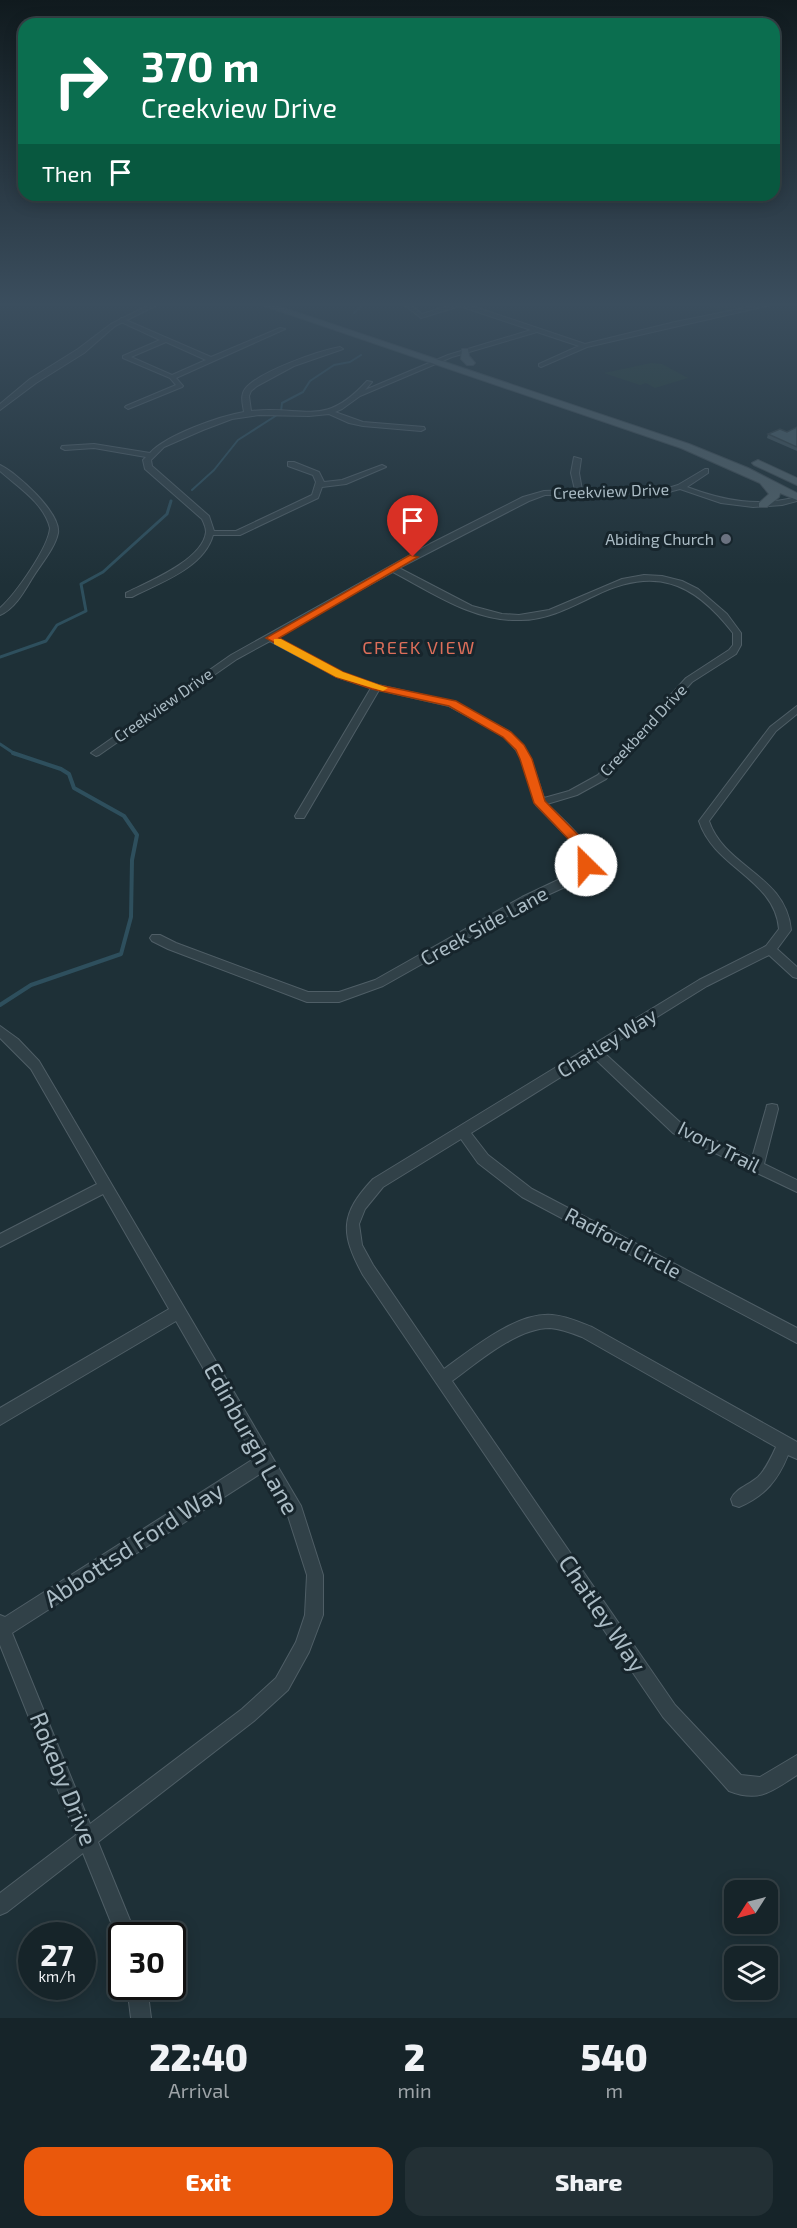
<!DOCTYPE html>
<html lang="en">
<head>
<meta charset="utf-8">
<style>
  body { margin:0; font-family:"Exo 2",sans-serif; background:#233035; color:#f1f3f6; height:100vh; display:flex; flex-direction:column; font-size:22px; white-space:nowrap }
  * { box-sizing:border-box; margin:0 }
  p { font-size:20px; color:#9ea4a8 }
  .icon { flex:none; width:33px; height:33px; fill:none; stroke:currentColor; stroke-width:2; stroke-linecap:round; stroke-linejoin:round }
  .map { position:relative; height:2018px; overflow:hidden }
  .panel { display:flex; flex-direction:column; background:#162429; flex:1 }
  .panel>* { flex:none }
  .banner { position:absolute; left:18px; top:18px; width:762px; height:183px; border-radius:18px; box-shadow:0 3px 15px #0003,0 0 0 2px #354146; background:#0b6e4f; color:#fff; overflow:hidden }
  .needle { width:39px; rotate:234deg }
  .buttons { position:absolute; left:724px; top:1880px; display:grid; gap:12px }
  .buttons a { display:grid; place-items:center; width:54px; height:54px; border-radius:12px; background:#162429; box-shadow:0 3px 15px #0003,0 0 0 2px #354146; font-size:30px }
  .speed { position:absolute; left:18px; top:1922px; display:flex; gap:12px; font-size:30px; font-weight:700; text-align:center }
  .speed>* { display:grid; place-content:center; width:78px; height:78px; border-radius:50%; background:#162429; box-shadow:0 3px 15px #0003,0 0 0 2px #354146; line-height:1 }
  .speed small { font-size:15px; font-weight:400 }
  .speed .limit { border:3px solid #111; border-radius:9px; background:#fff; color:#111 }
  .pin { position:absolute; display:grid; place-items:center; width:51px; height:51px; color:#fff; margin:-62px -26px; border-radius:50% 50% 50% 0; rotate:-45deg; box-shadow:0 0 6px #0007 }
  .pin .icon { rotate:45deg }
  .me { position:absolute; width:66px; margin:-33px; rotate:337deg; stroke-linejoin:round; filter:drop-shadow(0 0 4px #0008) }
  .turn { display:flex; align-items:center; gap:21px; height:126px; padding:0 24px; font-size:27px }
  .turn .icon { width:78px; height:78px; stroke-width:2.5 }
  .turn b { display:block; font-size:42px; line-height:51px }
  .then { display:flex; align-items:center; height:57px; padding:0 24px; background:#0003; gap:12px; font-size:22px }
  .eta { display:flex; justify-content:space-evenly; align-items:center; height:102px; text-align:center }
  .eta b { font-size:36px; font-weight:800; line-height:42px }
  .primary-button { display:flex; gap:12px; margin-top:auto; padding:12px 24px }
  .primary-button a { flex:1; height:69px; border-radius:18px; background:#ea580c; color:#fff; font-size:24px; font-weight:800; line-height:69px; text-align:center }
  .primary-button a+a { background:#233035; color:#f1f3f6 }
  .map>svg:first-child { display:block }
</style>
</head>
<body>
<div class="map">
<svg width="797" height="2018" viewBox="0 0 797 2018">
  <rect width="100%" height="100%" fill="#1e3037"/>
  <g fill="#233c36">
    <path d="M700 303H770L727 315Z"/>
    <path d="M651 363 662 364 688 378 655 388 646 383 640 385 604 373Z"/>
  </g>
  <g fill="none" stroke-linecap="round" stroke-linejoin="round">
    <g stroke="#2e4f5d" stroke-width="2">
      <path d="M354 313 361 307V303"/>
      <path d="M281 411 282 403 303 392 310 381 334 365 350 362 361 355"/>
      <path d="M192 490 214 470 238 440 277 415"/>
    </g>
    <g stroke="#2e4f5d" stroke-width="3">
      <path d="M0 657 46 641 57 625 86 611 81 584 103 572 167 514 171 501"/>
      <path d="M0 744 15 754"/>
    </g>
    <path stroke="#2e4f5d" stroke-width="4" d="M0 1005 31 985 121 954 131 917 132 860 137 835 124 816 74 788 69 774 61 769 13 753"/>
    <defs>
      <g id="minor">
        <path d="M402 303H408L422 314 457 303H468L466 304 585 344 675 322 769 303H779L587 347 541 367 539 366V364L579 346 537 332 452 357 360 396 342 409 335 412 363 422 424 427 425 429 421 431 363 426 349 423 329 414 309 416 259 415 232 419 203 430 164 447 151 460 152 466 209 516 214 531H236L312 495 316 482 313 475 288 466V462H294L319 472 324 482 342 480 382 465 386 467 346 484 322 487 318 498 240 535H213C204 568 159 583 132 597H126V593C148 582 203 560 206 532 206 528 204 523 202 519L145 469 143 460 146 457 94 448 65 450 61 448 62 446 94 444 150 453C166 435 220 416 244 412 243 405 240 396 245 389 258 372 318 351 340 347L343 349 294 366 257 386 251 391 249 396 251 411C305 405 323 429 367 381L372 382 365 390 448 355 531 330 460 306 421 318Z"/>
        <path d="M121 318 211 357 280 328 285 329 176 378 183 386 182 387 128 409 125 407 126 406 176 385 170 378 123 358V356L160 340 119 321ZM166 342 206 360 172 375 131 357Z"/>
        <path d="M574 457 581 459 579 473 582 490 665 489 678 485 705 469H708V473L687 487C724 501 758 507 797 497V501L782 505 753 507 721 503 680 489 665 493 545 495 529 501 399 568 472 606 502 614 519 615 549 610 622 579 644 575 662 576 682 581 698 589 727 614 741 633V645L736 654 692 682 606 779 577 795 547 804C560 817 594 845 592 863L612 869 613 872 612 875 608 876 589 870 587 875 578 881 530 903 383 986 339 1002H307L168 949 152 941 150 938 152 935H160L176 943 308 992H339L375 980 522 897 579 870 582 858 576 846 536 805 521 759 516 750 504 736 449 706 379 690 304 818H296L295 816 371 688 337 677 270 641 237 659 99 755 96 756 91 753 231 655 430 544 523 497 544 491 575 490 571 473ZM393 572C433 593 474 622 521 620 547 620 571 607 594 596 654 566 693 581 733 633V645L729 650 686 678 598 775 569 791 544 798 531 759 523 746 510 732 455 702 378 685 343 673 276 637Z"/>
        <path d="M0 465C17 473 61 513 58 533 55 548 41 564 33 577 25 590 15 609 0 615V608C15 595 49 547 50 528 44 503 18 487 0 471Z"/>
        <path d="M797 706V714L776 731 709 821C725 868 786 875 791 930L777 949 797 967V978L793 977 769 955 707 986 602 1051 683 1125 752 1158 766 1109 767 1105 772 1104 777 1105 778 1109 764 1164 797 1180V1192L673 1133 593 1057 471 1133 488 1155 532 1189 797 1328V1343L522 1197 478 1163 461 1139 383 1187 365 1209 359 1224 362 1245 373 1265 444 1369C472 1349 516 1312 552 1315 566 1316 579 1322 592 1327L797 1442V1459L788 1455C778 1480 765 1496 739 1507L733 1505 731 1499C735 1489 749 1485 758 1477 766 1469 771 1458 776 1447L582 1337C572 1333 561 1329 550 1328 517 1328 478 1362 452 1381L675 1705 741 1775 760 1777 797 1755V1775C772 1791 760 1803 729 1791L663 1717 363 1275C340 1233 340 1214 373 1179L699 980 766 946 779 929C775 879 714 868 699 821L770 727Z"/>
        <path d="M0 1026 18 1039 39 1061 301 1506 323 1575V1615L309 1652 288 1690 254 1721 98 1842 136 1935H122V1943L119 1942 83 1853 7 1912 0 1915V1893L76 1835 0 1645V1615L5 1617 255 1458 176 1321 0 1425V1408L169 1309 103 1194 0 1247V1234L97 1184 31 1069 0 1038ZM263 1472 288 1516 307 1575 305 1615 296 1642 276 1678 242 1709 90 1824 12 1633Z"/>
        <path d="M127 1986H147L151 2018H131Z"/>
      </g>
      <path id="tertiary" d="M153 303H161L115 326 84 353 36 383 0 410V404L30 379 78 349 111 324Z"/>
      <g id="primary">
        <path d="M256 303H269L689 444 748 468 797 493V500L780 493 779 497 767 507H759V503L769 494 760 483 681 448Z"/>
        <path d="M462 349H468L469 356 475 363 473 365H467L461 359Z"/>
        <path d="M758 460 797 478V485L754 465 752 463Z"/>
      </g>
    </defs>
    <use href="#minor" stroke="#4f5e66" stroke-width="2"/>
    <use href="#tertiary" stroke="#4f5e66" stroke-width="2"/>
    <use href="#primary" stroke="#3e4c54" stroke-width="2"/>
    <use href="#minor" fill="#314148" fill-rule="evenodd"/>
    <use href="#tertiary" fill="#314148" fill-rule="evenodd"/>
    <use href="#primary" fill="#4f6068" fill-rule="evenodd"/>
  </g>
  <path fill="#3e5058" d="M797 427V451L767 438 768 434 787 432Z"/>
  <path fill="#485d66" stroke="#324147" stroke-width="1.5" d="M797 427V447L768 434 780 429 787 432Z"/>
  <linearGradient id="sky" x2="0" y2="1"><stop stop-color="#101a1e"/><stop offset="0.52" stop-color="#3b4e5e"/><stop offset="1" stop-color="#3b4e5e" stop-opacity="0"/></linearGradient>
  <rect width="797" height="585" fill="url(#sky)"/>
  <path fill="#ea580c" stroke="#983908" stroke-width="1.5" d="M410 555 418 557 279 638 343 672 379 685 456 701 511 732 524 745 532 759 545 801 584 841 593 858 590 868H582L581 858 575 846 534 803 520 759 516 750 503 737 449 706 372 689 336 677 266 638Z"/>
  <path fill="#f59e0b" d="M274 639H281L343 672 388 688 383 691 336 677 274 644Z"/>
  <circle fill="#6b7280" stroke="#17252c" stroke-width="2" cx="726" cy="539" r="6"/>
  <g text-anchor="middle" stroke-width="6" stroke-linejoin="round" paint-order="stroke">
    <g font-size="16" fill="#abbcc5" stroke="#17252c">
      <text transform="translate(611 491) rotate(-2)" y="6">Creekview Drive</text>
      <text transform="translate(163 705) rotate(-35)" y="6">Creekview Drive</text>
      <text transform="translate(643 730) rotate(-47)" y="6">Creekbend Drive</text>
    </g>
    <g font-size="16" fill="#abbcc5" stroke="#17252c" text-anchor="end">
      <text x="714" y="545">Abiding Church</text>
    </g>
    <g font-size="18" letter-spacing="1.5" fill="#dc6e5a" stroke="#17252c">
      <text x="419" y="654">CREEK VIEW</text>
    </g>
    <g font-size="20" fill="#abbcc5" stroke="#17252c">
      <text transform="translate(484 926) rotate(-29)" y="7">Creek Side Lane</text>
      <text transform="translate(607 1043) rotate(-32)" y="7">Chatley Way</text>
      <text transform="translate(719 1147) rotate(27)" y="7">Ivory Trail</text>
      <text transform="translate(623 1243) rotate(28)" y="7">Radford Circle</text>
    </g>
    <g font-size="24" fill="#abbcc5" stroke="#17252c">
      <text transform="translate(251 1439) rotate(61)" y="8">Edinburgh Lane</text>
      <text transform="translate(134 1545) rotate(-33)" y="8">Abbottsd Ford Way</text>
      <text transform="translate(602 1614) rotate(56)" y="8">Chatley Way</text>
      <text transform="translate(63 1779) rotate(68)" y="8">Rokeby Drive</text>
    </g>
  </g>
</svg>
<div class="buttons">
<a><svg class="needle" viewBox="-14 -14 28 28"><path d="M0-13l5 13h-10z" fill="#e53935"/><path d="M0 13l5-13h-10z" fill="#9ea4a8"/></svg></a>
<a><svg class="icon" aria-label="layers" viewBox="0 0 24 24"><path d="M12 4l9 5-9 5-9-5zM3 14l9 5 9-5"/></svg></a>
</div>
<div class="speed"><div>27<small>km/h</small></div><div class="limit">30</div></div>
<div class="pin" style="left:413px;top:557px;background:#d93025"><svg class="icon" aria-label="arrive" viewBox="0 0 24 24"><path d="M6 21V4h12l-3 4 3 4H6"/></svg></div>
<svg class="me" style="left:586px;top:865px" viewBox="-20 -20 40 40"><circle r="19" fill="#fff"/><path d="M0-13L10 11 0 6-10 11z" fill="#ea580c"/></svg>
<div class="banner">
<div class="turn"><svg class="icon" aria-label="right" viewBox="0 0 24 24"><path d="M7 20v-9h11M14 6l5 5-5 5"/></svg><div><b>370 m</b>Creekview Drive</div></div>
<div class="then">Then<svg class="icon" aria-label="arrive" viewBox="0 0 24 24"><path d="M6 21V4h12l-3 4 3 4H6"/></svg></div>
</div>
</div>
<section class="panel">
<div class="eta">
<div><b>22:40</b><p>Arrival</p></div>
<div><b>2</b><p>min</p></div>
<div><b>540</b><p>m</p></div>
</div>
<div class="primary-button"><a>Exit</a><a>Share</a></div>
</section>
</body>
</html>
